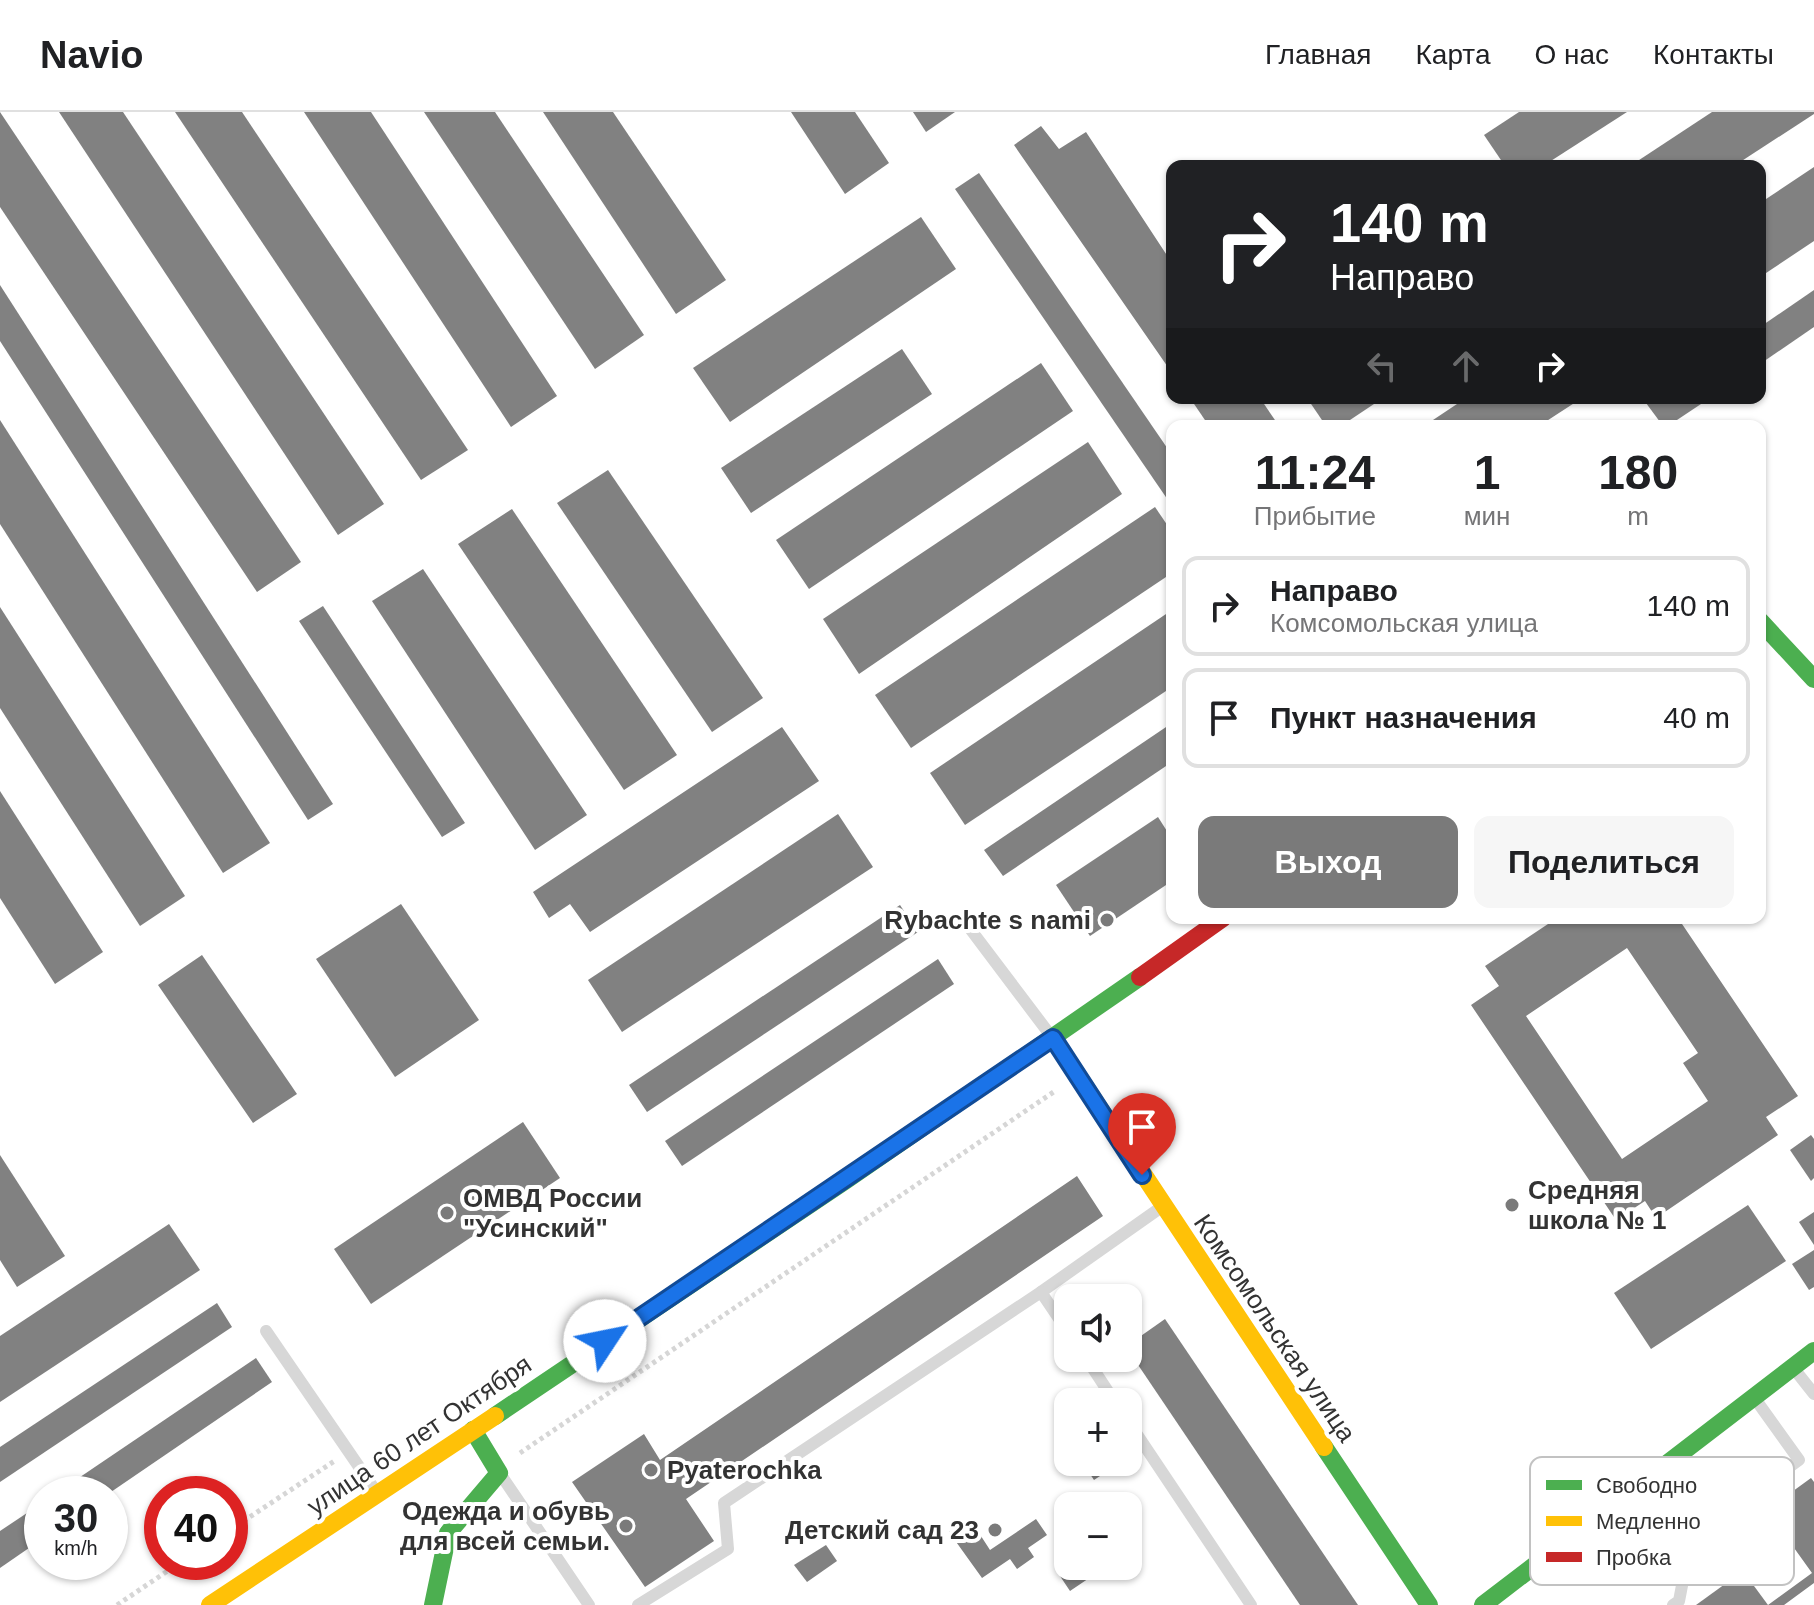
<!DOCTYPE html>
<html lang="ru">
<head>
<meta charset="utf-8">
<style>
  body { margin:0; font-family:Helvetica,sans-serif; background:#f6f6f6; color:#202124; height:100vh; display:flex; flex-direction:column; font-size:30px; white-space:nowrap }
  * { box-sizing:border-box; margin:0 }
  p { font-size:26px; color:#757577 }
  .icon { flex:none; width:44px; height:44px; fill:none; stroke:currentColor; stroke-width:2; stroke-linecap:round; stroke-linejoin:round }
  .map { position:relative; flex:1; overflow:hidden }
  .sheet { position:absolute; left:1166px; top:308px; width:600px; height:504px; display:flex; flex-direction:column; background:#fff; border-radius:16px; box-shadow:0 2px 6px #0004 }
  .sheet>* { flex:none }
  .guide { position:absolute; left:1166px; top:48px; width:600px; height:244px; border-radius:16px; box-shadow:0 2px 6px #0004; background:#202124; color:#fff; overflow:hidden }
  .buttons { position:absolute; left:1054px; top:1172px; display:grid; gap:16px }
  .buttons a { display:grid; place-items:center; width:88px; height:88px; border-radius:16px; background:#fff; box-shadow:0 2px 6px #0004; font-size:40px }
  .speed { position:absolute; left:24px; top:1364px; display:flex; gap:16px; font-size:40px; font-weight:700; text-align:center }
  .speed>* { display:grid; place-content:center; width:104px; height:104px; border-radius:50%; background:#fff; box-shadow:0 2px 6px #0004; line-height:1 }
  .speed small { font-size:20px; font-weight:400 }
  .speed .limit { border:12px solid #d22; background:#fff; color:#111 }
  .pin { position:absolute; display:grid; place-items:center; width:68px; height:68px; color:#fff; margin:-82px -34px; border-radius:50% 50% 50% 0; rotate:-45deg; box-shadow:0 0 8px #0007 }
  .pin .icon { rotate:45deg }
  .me { position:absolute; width:88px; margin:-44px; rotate:56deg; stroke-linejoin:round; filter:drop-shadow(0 0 6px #0008) }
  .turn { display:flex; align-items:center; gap:28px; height:168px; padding:0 32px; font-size:36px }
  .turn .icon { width:104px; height:104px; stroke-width:2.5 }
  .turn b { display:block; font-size:56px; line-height:68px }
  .lanes { display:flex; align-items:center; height:76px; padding:0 32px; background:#0003; justify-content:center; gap:40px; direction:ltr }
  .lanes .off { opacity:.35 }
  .eta { display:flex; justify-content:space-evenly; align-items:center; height:136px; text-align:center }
  .eta b { font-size:48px; font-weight:800; line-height:56px }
  .cta { display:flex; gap:16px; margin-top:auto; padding:16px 32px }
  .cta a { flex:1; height:92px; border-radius:16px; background:#7a7a7a; color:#fff; font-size:32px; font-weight:800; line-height:92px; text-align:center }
  .cta a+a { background:#f6f6f6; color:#202124 }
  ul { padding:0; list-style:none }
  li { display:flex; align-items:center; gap:24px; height:100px; margin:0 16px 12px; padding:0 16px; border:4px solid #e0e0e0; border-radius:16px }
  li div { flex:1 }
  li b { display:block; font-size:30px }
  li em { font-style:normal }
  header { display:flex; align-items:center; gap:48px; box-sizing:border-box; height:112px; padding:0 40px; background:#fff; border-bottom:2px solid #e0e0e0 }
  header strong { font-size:38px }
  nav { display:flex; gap:44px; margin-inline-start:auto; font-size:28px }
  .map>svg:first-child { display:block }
</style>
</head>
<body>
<header>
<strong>Navio</strong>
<nav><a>Главная</a><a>Карта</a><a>О нас</a><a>Контакты</a></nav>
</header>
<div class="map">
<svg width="1814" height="1493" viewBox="0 0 1814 1493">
  <rect width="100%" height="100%" fill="#fff"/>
  <g fill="#818181" fill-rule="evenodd">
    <path d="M0 0 301 450 257 480 0 95Z"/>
    <path d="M59 0H123L384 392 338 423Z"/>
    <path d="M175 0H242L468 338 421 368Z"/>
    <path d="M304 0H371L557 284 511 315Z"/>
    <path d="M424 0H495L644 223 595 257Z"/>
    <path d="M543 0H613L726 168 676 202Z"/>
    <path d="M791 0H855L889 51 845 82Z"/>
    <path d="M913 0H955L926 20Z"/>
    <path d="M1519 0H1627L1543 54H1505L1484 23Z"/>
    <path d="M1712 0H1814V2L1734 54H1630Z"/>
    <path d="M1041 14 1059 37 1086 20 1172 151V261L1014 33Z"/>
    <path d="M1814 55V129L1760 165V91Z"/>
    <path d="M979 61 1172 343V394L955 77Z"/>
    <path d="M921 105 956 157 730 310 693 256Z"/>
    <path d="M0 173 333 692 308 708 0 229Z"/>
    <path d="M1814 178V215L1760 252V215Z"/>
    <path d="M902 237 932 282 751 401 721 356Z"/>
    <path d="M1041 251 1073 299 809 477 776 428Z"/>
    <path d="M1190 286H1260L1279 314H1209Z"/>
    <path d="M1307 286H1383L1341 314H1326Z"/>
    <path d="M1466 286H1582L1539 314H1424Z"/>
    <path d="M1653 286H1710L1668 314H1663L1646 291Z"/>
    <path d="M0 308 270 731 223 761 0 412Z"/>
    <path d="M1088 330 1122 382 859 562 823 507Z"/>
    <path d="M608 358 763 586 712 620 557 391Z"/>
    <path d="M1155 395 1172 420V461L911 636 875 583Z"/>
    <path d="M512 397 677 643 624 678 458 432Z"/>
    <path d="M423 457 587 703 535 738 372 489Z"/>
    <path d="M323 494 465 711 442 725 299 509Z"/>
    <path d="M0 495 185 784 140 814 0 596Z"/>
    <path d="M1172 498V575L965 713 930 661Z"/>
    <path d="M1172 611V650L1003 764 984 738Z"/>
    <path d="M782 615 819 669 590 820 570 792 549 806 533 780Z"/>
    <path d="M0 679 103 840 55 872 0 786Z"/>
    <path d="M838 702 873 755 622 920 588 868Z"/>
    <path d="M1158 705 1172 727V769L1090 824 1056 773Z"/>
    <path d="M401 792 479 908 395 965 316 847Z"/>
    <path d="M900 793 918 820 647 1000 629 973Z"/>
    <path d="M1557 806H1678L1798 984 1766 1005 1778 1023 1656 1106 1645 1089 1616 1108 1471 893 1499 874 1485 854ZM1627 836 1698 941 1683 951 1708 989 1622 1047 1526 904Z"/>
    <path d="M202 843 297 982 253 1011 158 873Z"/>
    <path d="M938 847 954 872 682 1054 665 1029Z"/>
    <path d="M523 1010 560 1066 371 1192 334 1137Z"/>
    <path d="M1811 1023 1814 1027V1066L1811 1069 1790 1038Z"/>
    <path d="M0 1043 65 1144 17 1175 0 1148Z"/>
    <path d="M1077 1064 1103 1104 686 1387 714 1429 645 1475 572 1370 644 1322 660 1348Z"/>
    <path d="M1748 1093 1786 1149 1651 1237 1614 1181Z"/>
    <path d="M1814 1100V1133L1799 1110Z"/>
    <path d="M169 1112 200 1158 0 1290V1224Z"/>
    <path d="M1814 1138V1175L1809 1178 1792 1152Z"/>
    <path d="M217 1191 232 1215 0 1370V1335Z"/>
    <path d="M1165 1207 1358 1493H1300L1128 1238V1233Z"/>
    <path d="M256 1246 272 1270 108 1382H55Z"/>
    <path d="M1082 1350H1112L1115 1354 1094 1368Z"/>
    <path d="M1811 1366 1814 1370V1471L1784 1493H1768L1812 1461 1767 1398Z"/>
    <path d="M42 1391V1427L0 1456V1419Z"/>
    <path d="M970 1407 990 1438 1036 1407 1047 1423 1028 1436 1034 1445 1017 1457 1010 1447 982 1466 949 1420Z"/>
    <path d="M826 1433 837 1449 807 1470 794 1453Z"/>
    <path d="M1068 1450V1454H1107L1070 1479 1056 1458Z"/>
    <path d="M1743 1459 1768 1493H1696Z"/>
  </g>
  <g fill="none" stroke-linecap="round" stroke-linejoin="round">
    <g stroke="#d6d6d6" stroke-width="5" stroke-dasharray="4 4" stroke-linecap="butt">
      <path d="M520 1341 1055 979"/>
      <path d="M230 1418 336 1348"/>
      <path d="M117 1493 181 1450"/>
    </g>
    <g stroke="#d7d7d7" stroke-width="12">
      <path d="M971 818 1051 924"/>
      <path d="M1041 1180 1163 1094"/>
      <path d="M266 1219 377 1381"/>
      <path d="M1086 1246 1115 1290"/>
      <path d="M1795 1258 1814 1282"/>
      <path d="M1128 1309 1251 1493"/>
      <path d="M501 1363 589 1493"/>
      <path d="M638 1493 728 1437 724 1391 1041 1180 1068 1220"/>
      <path d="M1673 1493 1679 1489 1691 1427 1799 1348 1756 1288"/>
    </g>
    <g stroke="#4caf50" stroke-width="18">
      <path d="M1760 509 1814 567"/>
      <path d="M495 1304 846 1068 1140 865"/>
      <path d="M1324 1335 1429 1493"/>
      <path d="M433 1493 448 1421 499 1361 473 1318"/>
      <path d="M1483 1493 1814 1239"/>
    </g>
    <g stroke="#ffc107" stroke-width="18">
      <path d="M1053 926 1324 1335"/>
      <path d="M210 1493 495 1304"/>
    </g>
    <path stroke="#c62828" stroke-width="18" d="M1140 865 1223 806"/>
  </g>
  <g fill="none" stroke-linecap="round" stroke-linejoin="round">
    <defs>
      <path id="route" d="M605 1229 1053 926 1142 1063"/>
    </defs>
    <use href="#route" stroke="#114b97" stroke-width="20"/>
    <use href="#route" stroke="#1a73e8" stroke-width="14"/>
  </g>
  <g fill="#7a7a7a" stroke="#fff" stroke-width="3">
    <circle cx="1107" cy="808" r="8"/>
    <circle cx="1512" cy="1093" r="8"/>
    <circle cx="447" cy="1101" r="8"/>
    <circle cx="651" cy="1358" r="8"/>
    <circle cx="626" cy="1414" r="8"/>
    <circle cx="995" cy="1418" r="8"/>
  </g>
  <g text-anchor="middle" stroke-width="8" stroke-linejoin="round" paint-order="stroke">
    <g font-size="26" font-weight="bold" fill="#333" stroke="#fff" text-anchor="end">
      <text x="1091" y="817">Rybachte s nami</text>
      <text x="1528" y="1087" text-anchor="start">Средняя<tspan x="1528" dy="30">школа № 1</tspan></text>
      <text x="463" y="1095" text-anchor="start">ОМВД России<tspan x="463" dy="30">"Усинский"</tspan></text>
      <text x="667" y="1367" text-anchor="start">Pyaterochka</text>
      <text x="610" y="1408">Одежда и обувь<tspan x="610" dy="30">для всей семьи.</tspan></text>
      <text x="979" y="1427">Детский сад 23</text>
    </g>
    <g font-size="26" fill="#333" stroke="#fff">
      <text transform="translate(1275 1216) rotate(56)" y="9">Комсомольская улица</text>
      <text transform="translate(419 1323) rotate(-34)" y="9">улица 60 лет Октября</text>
    </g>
  </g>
  <rect x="1530" y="1345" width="264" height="128" rx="12" fill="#fff" stroke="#c2c2c2" stroke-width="2"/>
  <rect x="1546" y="1368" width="36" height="10" fill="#4caf50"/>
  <rect x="1546" y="1404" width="36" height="10" fill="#ffc107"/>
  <rect x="1546" y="1440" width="36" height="10" fill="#c62828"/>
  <g font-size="22" fill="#333">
    <text x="1596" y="1381">Свободно</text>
    <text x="1596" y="1417">Медленно</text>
    <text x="1596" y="1453">Пробка</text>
  </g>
</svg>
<div class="buttons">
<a><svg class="icon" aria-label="sound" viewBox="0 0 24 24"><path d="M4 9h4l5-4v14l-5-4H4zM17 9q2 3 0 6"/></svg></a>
<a>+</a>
<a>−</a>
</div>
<div class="speed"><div>30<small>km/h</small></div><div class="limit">40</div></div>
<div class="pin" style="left:1142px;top:1063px;background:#d93025"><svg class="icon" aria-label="arrive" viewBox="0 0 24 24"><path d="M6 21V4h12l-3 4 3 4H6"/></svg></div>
<svg class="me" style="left:605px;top:1229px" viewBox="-20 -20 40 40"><circle r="19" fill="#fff"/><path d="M0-13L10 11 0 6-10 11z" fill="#1a73e8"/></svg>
<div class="guide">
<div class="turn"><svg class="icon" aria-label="right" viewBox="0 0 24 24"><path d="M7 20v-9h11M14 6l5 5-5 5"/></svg><div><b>140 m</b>Направо</div></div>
<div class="lanes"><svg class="icon off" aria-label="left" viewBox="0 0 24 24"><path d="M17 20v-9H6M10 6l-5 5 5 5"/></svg><svg class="icon off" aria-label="ahead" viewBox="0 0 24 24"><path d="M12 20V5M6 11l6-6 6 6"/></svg><svg class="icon" aria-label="right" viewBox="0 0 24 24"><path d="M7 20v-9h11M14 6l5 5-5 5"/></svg></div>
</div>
<section class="sheet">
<div class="eta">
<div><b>11:24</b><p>Прибытие</p></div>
<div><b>1</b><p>мин</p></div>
<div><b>180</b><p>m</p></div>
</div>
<ul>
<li><svg class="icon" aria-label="right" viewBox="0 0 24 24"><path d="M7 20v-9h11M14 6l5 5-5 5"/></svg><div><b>Направо</b><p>Комсомольская улица</p></div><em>140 m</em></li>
<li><svg class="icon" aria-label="arrive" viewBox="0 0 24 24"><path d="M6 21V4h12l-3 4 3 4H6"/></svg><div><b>Пункт назначения</b></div><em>40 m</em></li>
</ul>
<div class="cta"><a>Выход</a><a>Поделиться</a></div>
</section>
</div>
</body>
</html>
